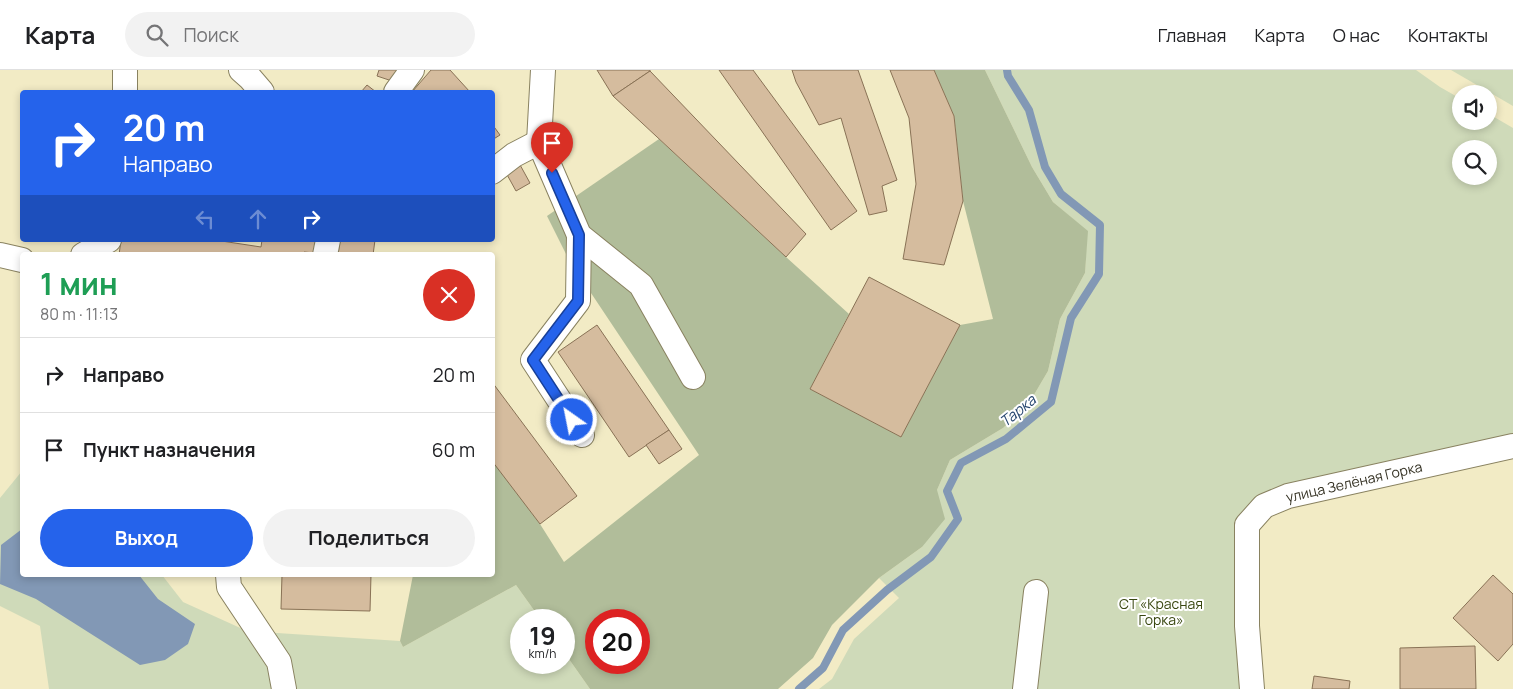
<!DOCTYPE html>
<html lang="ru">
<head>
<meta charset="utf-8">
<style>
  body { margin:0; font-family:Manrope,sans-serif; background:#f2f2f2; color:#202124; height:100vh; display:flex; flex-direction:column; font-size:19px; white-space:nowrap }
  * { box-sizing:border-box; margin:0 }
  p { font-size:16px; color:#757577 }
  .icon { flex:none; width:28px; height:28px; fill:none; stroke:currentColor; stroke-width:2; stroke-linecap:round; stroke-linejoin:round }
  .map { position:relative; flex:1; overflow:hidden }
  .sheet { position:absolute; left:20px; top:182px; width:475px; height:325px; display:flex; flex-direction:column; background:#fff; border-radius:5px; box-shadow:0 2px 8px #0003 }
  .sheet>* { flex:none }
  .guide { position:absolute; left:20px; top:20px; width:475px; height:152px; border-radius:5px; box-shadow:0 2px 8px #0003; background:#2563eb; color:#fff; overflow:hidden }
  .buttons { position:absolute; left:1452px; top:15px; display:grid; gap:10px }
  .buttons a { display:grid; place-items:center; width:45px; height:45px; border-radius:50%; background:#fff; box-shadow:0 2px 8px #0003; font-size:25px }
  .speed { position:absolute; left:510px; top:539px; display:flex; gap:10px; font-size:25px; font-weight:700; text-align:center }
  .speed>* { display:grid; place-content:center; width:65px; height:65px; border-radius:50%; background:#fff; box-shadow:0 2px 8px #0003; line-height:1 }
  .speed small { font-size:12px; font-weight:400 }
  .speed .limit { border:8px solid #d22; background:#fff; color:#111 }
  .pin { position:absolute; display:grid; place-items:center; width:42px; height:42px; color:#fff; margin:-51px -21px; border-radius:50% 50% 50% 0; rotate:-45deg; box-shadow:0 0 5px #0007 }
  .pin .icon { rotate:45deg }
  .me { position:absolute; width:55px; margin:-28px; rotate:327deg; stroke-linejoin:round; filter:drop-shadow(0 0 4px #0008) }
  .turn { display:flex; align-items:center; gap:18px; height:105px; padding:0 20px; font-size:22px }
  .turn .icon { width:65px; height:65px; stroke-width:2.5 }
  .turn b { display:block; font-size:35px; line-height:42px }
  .lanes { display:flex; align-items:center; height:48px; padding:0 20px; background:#0003; justify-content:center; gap:25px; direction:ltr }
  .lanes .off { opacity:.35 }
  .round { display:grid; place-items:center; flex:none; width:52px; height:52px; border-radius:26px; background:#f2f2f2 }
  .summary { display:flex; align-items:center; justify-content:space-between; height:85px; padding:0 20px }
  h1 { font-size:30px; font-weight:700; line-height:38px; color:#1e9e55 }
  .button { display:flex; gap:10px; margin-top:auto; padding:10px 20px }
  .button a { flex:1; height:58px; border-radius:30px; background:#2563eb; color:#fff; font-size:20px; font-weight:700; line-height:58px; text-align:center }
  .button a+a { background:#f2f2f2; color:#202124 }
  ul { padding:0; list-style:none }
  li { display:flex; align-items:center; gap:15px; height:75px; padding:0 20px; border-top:1px solid #e0e0e0 }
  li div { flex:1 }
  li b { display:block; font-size:19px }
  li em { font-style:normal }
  header { display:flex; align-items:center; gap:30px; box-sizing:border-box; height:70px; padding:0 25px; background:#fff; border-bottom:1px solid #e0e0e0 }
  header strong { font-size:24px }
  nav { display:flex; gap:28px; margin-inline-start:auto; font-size:18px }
  .search { width:350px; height:45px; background:#f2f2f2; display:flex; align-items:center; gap:12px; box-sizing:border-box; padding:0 18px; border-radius:28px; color:#757577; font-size:19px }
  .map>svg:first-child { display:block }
</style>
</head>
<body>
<header>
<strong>Карта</strong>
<div class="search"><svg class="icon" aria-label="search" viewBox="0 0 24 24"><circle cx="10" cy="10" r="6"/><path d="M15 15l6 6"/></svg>Поиск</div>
<nav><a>Главная</a><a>Карта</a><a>О нас</a><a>Контакты</a></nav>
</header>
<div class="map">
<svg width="1513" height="619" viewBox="0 0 1513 619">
  <rect width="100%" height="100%" fill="#f2ebc5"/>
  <g fill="#cfdab9" fill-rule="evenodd">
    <path d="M985 0H1416L1440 17 1461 29V51H1489V44L1513 58V365L1258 428 1237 499 1239 619H819L832 609 854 569 899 528 879 508 922 477 937 420 950 390 1003 358 1028 335 1048 301 1060 249 1085 203 1087 161 1053 132 1032 97ZM1461 79H1489V106H1461Z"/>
    <path d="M1451 0H1513V36Z"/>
    <path d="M22 401V505H162L183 532 247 561 400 571 403 577 516 515 541 550H521V592H564V582L590 619H49L40 556 0 536V428Z"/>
  </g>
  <path fill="#b1bd9a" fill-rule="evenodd" d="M934 0H985L1032 97 1053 132 1088 161 1085 203 1060 249 1048 301 1028 335 1003 358 950 390 937 420 945 449 922 477 879 508 832 555 813 588 778 619H590L564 582V550H541L516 515 403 577 400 571 413 505H492L493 391 540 454 564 492 699 385 569 190 547 146 659 69 786 187 849 244 810 319 901 367 960 255 993 249 963 131 954 46ZM596 550H639V592H596Z"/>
  <path fill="#8298b5" d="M22 459V505H139L158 529 195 554 188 574 165 590 140 595 36 529 0 514 1 475Z"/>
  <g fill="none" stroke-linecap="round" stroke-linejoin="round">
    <path stroke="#8298b5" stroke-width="8" d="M799 619 823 598 843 560 887 520 931 487 958 449 947 421 961 393 1006 369 1051 332 1071 248 1099 204 1100 155 1061 124 1045 97 1029 40 1008 6 1007 0"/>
  </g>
  <g fill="#d5bc9e" stroke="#897256">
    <path d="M379 0H399L392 11 377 6Z"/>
    <path d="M431 0H450L470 22H412Z"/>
    <path d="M597 0H650V1L613 26Z"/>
    <path d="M719 0H753L857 141 831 160Z"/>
    <path d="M792 0H858L897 110 882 116 887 141 869 145 841 48 819 55 796 12Z"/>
    <path d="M890 0H934L954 46 963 131 944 195 903 189 916 114 909 48Z"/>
    <path d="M650 1 806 164 786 187 613 26Z"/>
    <path d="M367 15 376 22H361Z"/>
    <path d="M492 54 500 65 492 70Z"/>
    <path d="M519 93 530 113 516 121 505 101Z"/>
    <path d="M121 170H215L261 177 262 170H316L314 183 304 182V185H119Z"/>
    <path d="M340 170H375L373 185H338Z"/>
    <path d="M869 207 960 255 901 367 810 319Z"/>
    <path d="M597 255 669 360 629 387 558 282Z"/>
    <path d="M492 312 577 426 540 454 492 391Z"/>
    <path d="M669 360 682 379 659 394 646 375Z"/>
    <path d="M282 505H371L370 541 281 539Z"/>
    <path d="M1493 505 1513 524V574L1498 591 1453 548Z"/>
    <path d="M1475 576 1476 619H1400V578Z"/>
    <path d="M1314 606 1350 611 1349 619H1312Z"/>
  </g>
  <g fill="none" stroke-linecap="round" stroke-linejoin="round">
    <defs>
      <g id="minor">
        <path d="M241 0 250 8 262 22"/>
        <path d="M543 0 539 72 579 165 641 215 693 307"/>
        <path d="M125 22V0"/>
        <path d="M396 22 412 0"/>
        <path d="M492 102 514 85 539 72"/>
        <path d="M579 165 578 231 533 290 582 365"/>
        <path d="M0 185 22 190"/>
        <path d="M83 185 109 170"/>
        <path d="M325 185 328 170"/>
        <path d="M228 505 229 517 279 592 284 619"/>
        <path d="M1025 619 1036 522"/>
        <path d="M1252 619 1247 556V455L1264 436 1288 426 1513 376"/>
      </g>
    </defs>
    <use href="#minor" stroke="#898260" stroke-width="26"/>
    <use href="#minor" stroke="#fff" stroke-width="24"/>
  </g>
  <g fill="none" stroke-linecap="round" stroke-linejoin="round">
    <defs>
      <path id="route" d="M552 103 579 165 578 231 533 290 572 350"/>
    </defs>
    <use href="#route" stroke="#184099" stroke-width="12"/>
    <use href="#route" stroke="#2563eb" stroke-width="9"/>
  </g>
  <g text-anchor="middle" stroke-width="4" stroke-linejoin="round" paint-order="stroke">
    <g font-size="14" fill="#373426" stroke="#fff">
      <text transform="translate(1354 412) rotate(-13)" y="5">улица Зелёная Горка</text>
    </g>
    <g font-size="14" fill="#394710" stroke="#fff">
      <text x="1161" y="539">СТ «Красная<tspan x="1161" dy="16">Горка»</tspan></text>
    </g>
    <g font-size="15" font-style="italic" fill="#26466f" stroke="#fff">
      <text transform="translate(1018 341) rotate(-39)" y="5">Тарка</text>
    </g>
  </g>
</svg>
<div class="buttons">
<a><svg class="icon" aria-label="sound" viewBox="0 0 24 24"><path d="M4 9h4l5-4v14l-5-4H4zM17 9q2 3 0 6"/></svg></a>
<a><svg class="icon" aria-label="search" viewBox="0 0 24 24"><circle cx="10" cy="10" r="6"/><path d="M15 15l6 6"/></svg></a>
</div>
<div class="speed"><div>19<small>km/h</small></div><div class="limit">20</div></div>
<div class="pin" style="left:552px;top:103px;background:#d93025"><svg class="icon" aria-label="arrive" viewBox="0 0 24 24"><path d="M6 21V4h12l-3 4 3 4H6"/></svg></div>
<svg class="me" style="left:572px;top:350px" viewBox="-20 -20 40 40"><circle r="17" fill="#2563eb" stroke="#fff" stroke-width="3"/><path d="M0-11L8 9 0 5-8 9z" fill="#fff"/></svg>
<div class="guide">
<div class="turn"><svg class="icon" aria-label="right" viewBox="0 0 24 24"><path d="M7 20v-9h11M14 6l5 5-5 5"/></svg><div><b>20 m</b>Направо</div></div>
<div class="lanes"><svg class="icon off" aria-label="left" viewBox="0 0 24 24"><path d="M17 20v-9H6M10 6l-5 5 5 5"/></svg><svg class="icon off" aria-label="ahead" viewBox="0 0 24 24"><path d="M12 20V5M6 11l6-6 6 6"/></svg><svg class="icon" aria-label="right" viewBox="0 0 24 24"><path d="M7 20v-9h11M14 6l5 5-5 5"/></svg></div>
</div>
<section class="sheet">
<div class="summary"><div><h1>1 мин</h1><p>80 m · 11:13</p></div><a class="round" style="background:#d93025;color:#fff"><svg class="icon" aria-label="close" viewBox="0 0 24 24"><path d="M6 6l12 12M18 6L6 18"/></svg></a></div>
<ul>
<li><svg class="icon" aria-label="right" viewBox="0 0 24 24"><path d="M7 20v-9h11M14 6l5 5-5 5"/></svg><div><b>Направо</b></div><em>20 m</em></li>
<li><svg class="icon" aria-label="arrive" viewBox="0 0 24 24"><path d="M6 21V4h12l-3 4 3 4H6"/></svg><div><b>Пункт назначения</b></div><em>60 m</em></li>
</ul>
<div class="button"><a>Выход</a><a>Поделиться</a></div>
</section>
</div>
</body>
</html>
